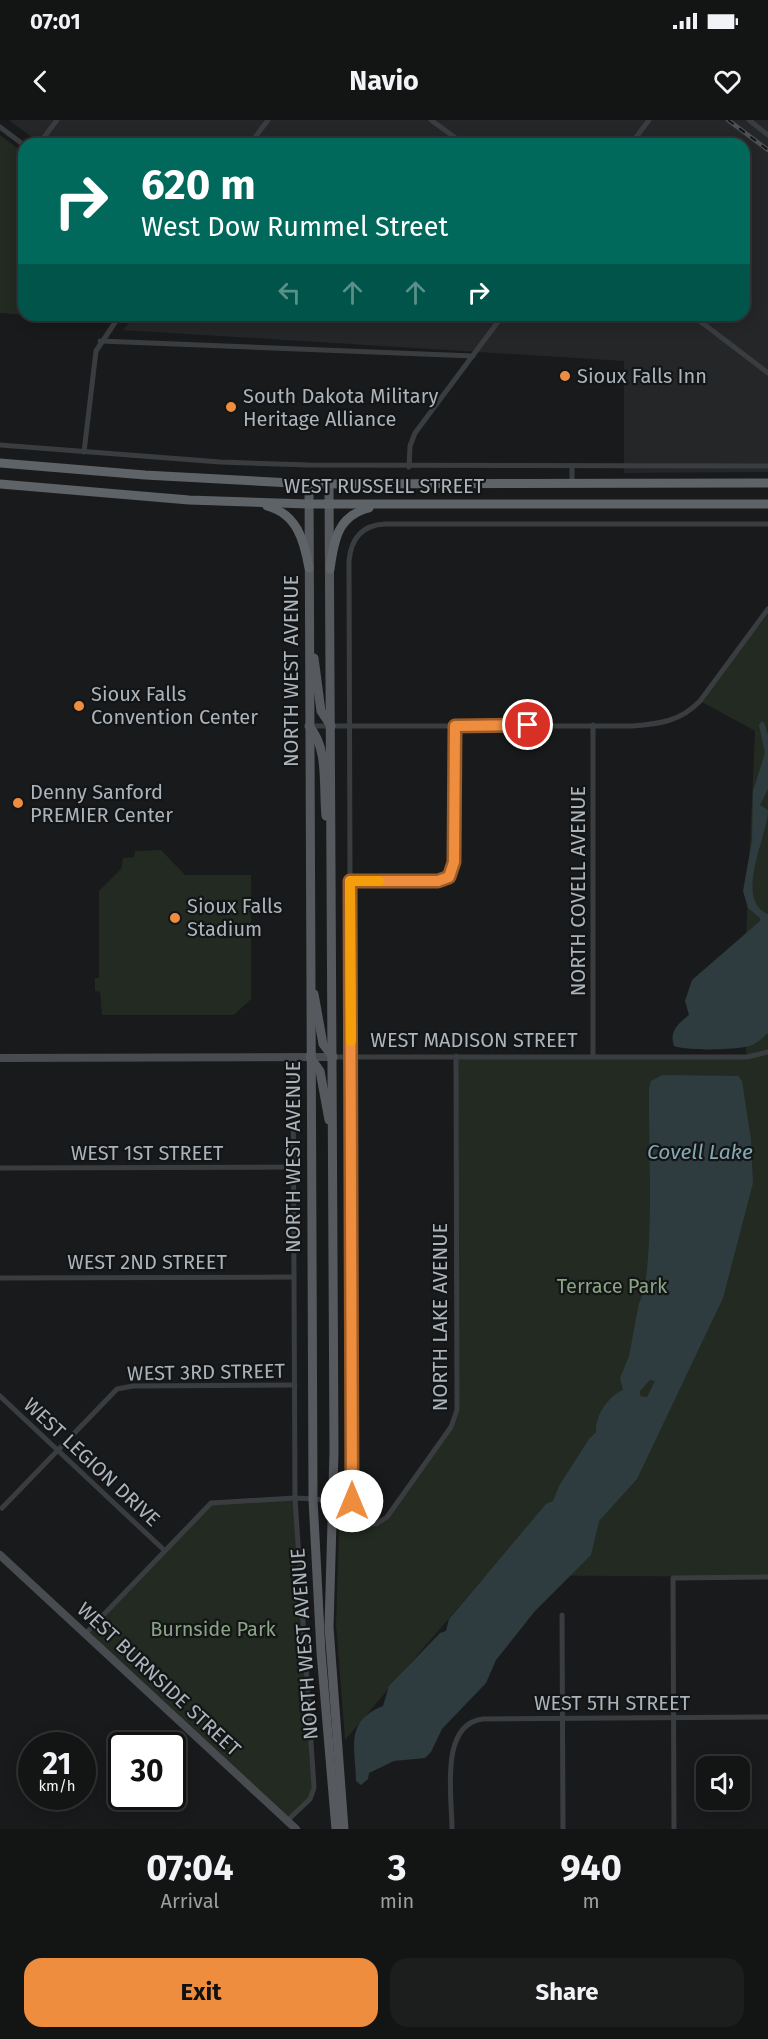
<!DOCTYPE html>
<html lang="en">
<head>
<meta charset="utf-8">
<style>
  body { margin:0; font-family:"Fira Sans",sans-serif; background:#1c1d1d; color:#f1f3f6; height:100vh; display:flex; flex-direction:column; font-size:22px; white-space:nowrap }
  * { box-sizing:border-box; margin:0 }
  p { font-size:20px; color:#9d9ea0 }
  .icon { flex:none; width:33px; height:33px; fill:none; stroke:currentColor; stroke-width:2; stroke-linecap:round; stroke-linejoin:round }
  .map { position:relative; height:1709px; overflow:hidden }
  .drawer { display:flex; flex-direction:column; background:#131414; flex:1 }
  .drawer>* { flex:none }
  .guide { position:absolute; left:18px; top:18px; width:732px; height:183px; border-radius:18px; box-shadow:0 3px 15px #0003,0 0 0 2px #323334; background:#00695c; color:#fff; overflow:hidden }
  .buttons { position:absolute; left:696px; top:1636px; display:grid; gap:12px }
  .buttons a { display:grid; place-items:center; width:54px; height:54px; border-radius:12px; background:#131414; box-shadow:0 3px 15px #0003,0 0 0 2px #323334; font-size:30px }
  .speed { position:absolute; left:18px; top:1612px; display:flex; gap:12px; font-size:30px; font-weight:700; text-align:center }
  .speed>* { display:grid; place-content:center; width:78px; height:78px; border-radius:50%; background:#131414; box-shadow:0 3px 15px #0003,0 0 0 2px #323334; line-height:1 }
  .speed small { font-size:15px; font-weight:400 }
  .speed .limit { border:3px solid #111; border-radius:9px; background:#fff; color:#111 }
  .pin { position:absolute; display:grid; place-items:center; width:51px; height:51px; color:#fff; margin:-26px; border:3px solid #fff; border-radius:50%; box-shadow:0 2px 6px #0007 }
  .me { position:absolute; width:66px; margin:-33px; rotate:0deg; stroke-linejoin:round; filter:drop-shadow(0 0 4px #0008) }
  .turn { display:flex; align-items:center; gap:21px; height:126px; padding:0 24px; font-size:27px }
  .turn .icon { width:78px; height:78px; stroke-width:2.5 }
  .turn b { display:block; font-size:42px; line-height:51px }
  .lanes { display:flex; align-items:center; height:57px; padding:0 24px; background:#0003; justify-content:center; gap:30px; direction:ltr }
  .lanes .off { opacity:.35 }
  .eta { display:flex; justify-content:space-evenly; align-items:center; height:102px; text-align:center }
  .eta b { font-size:36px; font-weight:700; line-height:42px }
  .cta { display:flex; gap:12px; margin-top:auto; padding:12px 24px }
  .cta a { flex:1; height:69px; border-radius:18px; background:#ef8d3e; color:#111; font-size:24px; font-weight:700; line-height:69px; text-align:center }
  .cta a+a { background:#1c1d1d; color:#f1f3f6 }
  .status { display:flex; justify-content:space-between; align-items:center; height:42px; padding:0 30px; background:#131414; direction:ltr }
  .status svg { height:16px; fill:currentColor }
  header { display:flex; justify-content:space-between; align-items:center; height:78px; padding:0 24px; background:#131414; font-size:27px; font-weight:700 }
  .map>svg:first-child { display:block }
</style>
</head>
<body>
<div class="status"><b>07:01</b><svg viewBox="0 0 49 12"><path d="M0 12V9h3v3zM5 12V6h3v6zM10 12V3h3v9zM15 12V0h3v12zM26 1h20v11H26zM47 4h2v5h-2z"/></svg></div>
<header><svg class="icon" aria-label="back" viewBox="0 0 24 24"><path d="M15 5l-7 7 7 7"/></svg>Navio<svg class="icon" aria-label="heart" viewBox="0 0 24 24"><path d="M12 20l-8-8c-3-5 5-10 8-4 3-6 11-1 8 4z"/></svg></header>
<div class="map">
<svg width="768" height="1709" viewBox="0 0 768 1709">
  <rect width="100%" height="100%" fill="#191a1b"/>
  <path fill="#252628" d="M9 0H768V352L624 353V241L123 210 136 195H744V24H41Z"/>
  <g fill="#222a21">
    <path d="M0 15 24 33V195L0 193Z"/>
    <path d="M24 195H110L61 198Z"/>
    <path d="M768 494V1457L486 1455 345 1620 336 1504 339 1409 379 1403 387 1397 456 1295V936H747L742 907 755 611 700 581Z"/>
    <path d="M161 730 185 755H251V879L234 895H102L100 872 95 871V858H99V771L121 749 123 738 134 737 135 731Z"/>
    <path d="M295 1378 312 1676 287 1701 86 1513 211 1383Z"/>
  </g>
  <g fill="#2f3c3f" fill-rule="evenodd">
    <path d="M761 602H764L768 615V669L760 685 768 690C768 716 733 779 768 794V913C762 918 757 924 749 926 735 930 687 931 674 926 669 911 678 904 689 895L685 881 692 860 760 801V798L748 788 743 771 752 720 753 671 765 633 759 605Z"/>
    <path d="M662 955 738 956 742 961 751 1020 753 1063 723 1178 637 1359 599 1401 591 1435 535 1491 496 1540 486 1563 442 1609 431 1632 425 1638 394 1641 369 1653 368 1659 361 1665 356 1661C355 1626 345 1601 383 1586L389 1566 440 1513 446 1511 449 1499 546 1384 553 1381 559 1366 589 1319 596 1312C595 1296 608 1276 623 1270L620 1258 629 1236 639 1183C656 1155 648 1009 649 969L651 961ZM650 1260 655 1261 647 1277 640 1276V1271Z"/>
  </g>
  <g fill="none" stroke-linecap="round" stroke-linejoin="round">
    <g stroke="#3a3d40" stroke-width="5">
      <path d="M431 0 464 24"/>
      <path d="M749 0 768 15"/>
      <path d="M0 7 24 25"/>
      <path d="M39 24 57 0"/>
      <path d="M250 24 268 0"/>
      <path d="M631 24 649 0"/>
      <path d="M692 195 768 253"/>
      <path d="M100 221 473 236"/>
      <path d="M0 325 220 342 309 345 768 346"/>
      <path d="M84 332 96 231 120 195"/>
      <path d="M572 346V364"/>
      <path d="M409 347 410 326 415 313 503 195"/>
      <path d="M310 606H632C660 604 681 601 700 581L768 489"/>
      <path d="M350 761H438L449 757 454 742 455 606"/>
      <path d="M593 936V605"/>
      <path d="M333 937H747L768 932"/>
      <path d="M0 1048 294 1047"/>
      <path d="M0 1158 294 1157"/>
      <path d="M0 1276 164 1430"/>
      <path d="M352 1381 349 441C351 419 362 405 385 404H768"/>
      <path d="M2 1388 117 1269 133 1266 295 1265"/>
      <path d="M562 1495 563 1709"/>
      <path d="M86 1513 211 1383 295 1378 352 1381 353 1394 357 1403 376 1404 387 1397 451 1307 457 1290 456 936"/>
      <path d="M287 1701 310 1679 314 1668 295 1378 293 938"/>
      <path d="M452 1709C452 1677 439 1604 483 1599L768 1597"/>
      <path d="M674 1709 673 1458 768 1457"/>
    </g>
    <g stroke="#484c50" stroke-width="8">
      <path d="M0 938 333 937"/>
      <path d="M0 1435 296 1709"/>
    </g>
    <g stroke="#565a5f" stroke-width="9">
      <path d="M309 364 313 1379 321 1532 336 1709"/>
      <path d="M329 364 334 1332 329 1507 344 1709"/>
      <path d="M314 538 321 591 331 606"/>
      <path d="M309 606C329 628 323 668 326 696"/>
      <path d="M314 874 323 924 333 937"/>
      <path d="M310 937 320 951 329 1000"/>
    </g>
    <g stroke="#5e6368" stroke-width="9">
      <path d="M0 343 145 355 309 364 768 363"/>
      <path d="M0 364 189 380 309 384H768"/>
      <path d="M267 386C297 394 304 420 309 448"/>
      <path d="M330 449C334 421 337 396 369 388"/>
    </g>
    <defs>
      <path id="rail" d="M728 0 768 30"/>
    </defs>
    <use href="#rail" stroke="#4d5155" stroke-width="4.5"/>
    <use href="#rail" stroke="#141516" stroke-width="2" stroke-dasharray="7" stroke-linecap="butt"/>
  </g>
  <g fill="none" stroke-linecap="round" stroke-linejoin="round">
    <defs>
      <path id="route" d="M352 1381 350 761H438L449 757 454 742 455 606 528 605"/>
    </defs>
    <use href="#route" stroke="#9b5c28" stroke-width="15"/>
    <use href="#route" stroke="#ef8d3e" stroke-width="10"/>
    <path stroke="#f59e0b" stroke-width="10" d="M351 921 350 761H379"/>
  </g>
  <g fill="#ef8d3e" stroke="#141516" stroke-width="2">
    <circle cx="565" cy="256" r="6"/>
    <circle cx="231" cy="287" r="6"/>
    <circle cx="79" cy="586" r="6"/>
    <circle cx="18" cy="683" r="6"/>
    <circle cx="175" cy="798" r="6"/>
  </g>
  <g text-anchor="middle" stroke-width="4.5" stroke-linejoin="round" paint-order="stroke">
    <g font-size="20" fill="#acb4bb" stroke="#141516" text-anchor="start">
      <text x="577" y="263">Sioux Falls Inn</text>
      <text x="243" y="283">South Dakota Military<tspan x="243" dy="23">Heritage Alliance</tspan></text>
      <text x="91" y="581">Sioux Falls<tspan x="91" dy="23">Convention Center</tspan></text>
      <text x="30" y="679">Denny Sanford<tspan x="30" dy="23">PREMIER Center</tspan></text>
      <text x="187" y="793">Sioux Falls<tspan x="187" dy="23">Stadium</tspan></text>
    </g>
    <g font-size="20" fill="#acb4bb" stroke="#141516">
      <text x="384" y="373">WEST RUSSELL STREET</text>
      <text transform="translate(291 551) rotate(-90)" y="7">NORTH WEST AVENUE</text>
      <text transform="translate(578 771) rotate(-90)" y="7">NORTH COVELL AVENUE</text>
      <text x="474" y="927">WEST MADISON STREET</text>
      <text x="147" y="1040">WEST 1ST STREET</text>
      <text transform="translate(293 1037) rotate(-90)" y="7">NORTH WEST AVENUE</text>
      <text x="147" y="1149">WEST 2ND STREET</text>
      <text transform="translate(440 1197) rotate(-90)" y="7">NORTH LAKE AVENUE</text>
      <text transform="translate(206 1252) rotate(-1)" y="7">WEST 3RD STREET</text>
      <text transform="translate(92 1342) rotate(43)" y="7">WEST LEGION DRIVE</text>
      <text transform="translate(304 1524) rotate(-94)" y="7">NORTH WEST AVENUE</text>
      <text transform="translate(159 1559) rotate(43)" y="7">WEST BURNSIDE STREET</text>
      <text x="612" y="1590">WEST 5TH STREET</text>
    </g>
    <g font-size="20" fill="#89a584" stroke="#141516">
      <text x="612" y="1173">Terrace Park</text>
      <text x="213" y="1516">Burnside Park</text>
    </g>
    <g font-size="21" font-style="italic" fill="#84a8b4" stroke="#141516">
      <text x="700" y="1039">Covell Lake</text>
    </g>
  </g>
</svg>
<div class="buttons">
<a><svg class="icon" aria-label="sound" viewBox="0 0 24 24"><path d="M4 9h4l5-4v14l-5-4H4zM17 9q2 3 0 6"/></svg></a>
</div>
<div class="speed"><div>21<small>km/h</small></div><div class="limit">30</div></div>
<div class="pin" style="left:528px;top:605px;background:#d93025"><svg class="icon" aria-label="arrive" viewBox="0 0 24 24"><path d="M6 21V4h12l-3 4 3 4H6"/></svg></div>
<svg class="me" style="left:352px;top:1381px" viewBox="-20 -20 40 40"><circle r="19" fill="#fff"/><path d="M0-13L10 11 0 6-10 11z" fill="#ef8d3e"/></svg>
<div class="guide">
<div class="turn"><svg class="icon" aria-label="right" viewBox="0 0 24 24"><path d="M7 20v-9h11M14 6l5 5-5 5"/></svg><div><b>620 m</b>West Dow Rummel Street</div></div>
<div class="lanes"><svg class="icon off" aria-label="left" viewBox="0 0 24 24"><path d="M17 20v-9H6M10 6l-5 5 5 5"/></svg><svg class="icon off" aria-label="ahead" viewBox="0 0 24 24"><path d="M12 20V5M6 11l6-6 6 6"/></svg><svg class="icon off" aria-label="ahead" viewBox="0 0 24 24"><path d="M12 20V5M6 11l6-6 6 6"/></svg><svg class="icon" aria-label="right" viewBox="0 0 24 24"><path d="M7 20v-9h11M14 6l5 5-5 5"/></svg></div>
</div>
</div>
<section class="drawer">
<div class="eta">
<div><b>07:04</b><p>Arrival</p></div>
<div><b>3</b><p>min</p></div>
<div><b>940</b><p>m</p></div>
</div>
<div class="cta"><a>Exit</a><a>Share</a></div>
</section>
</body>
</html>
